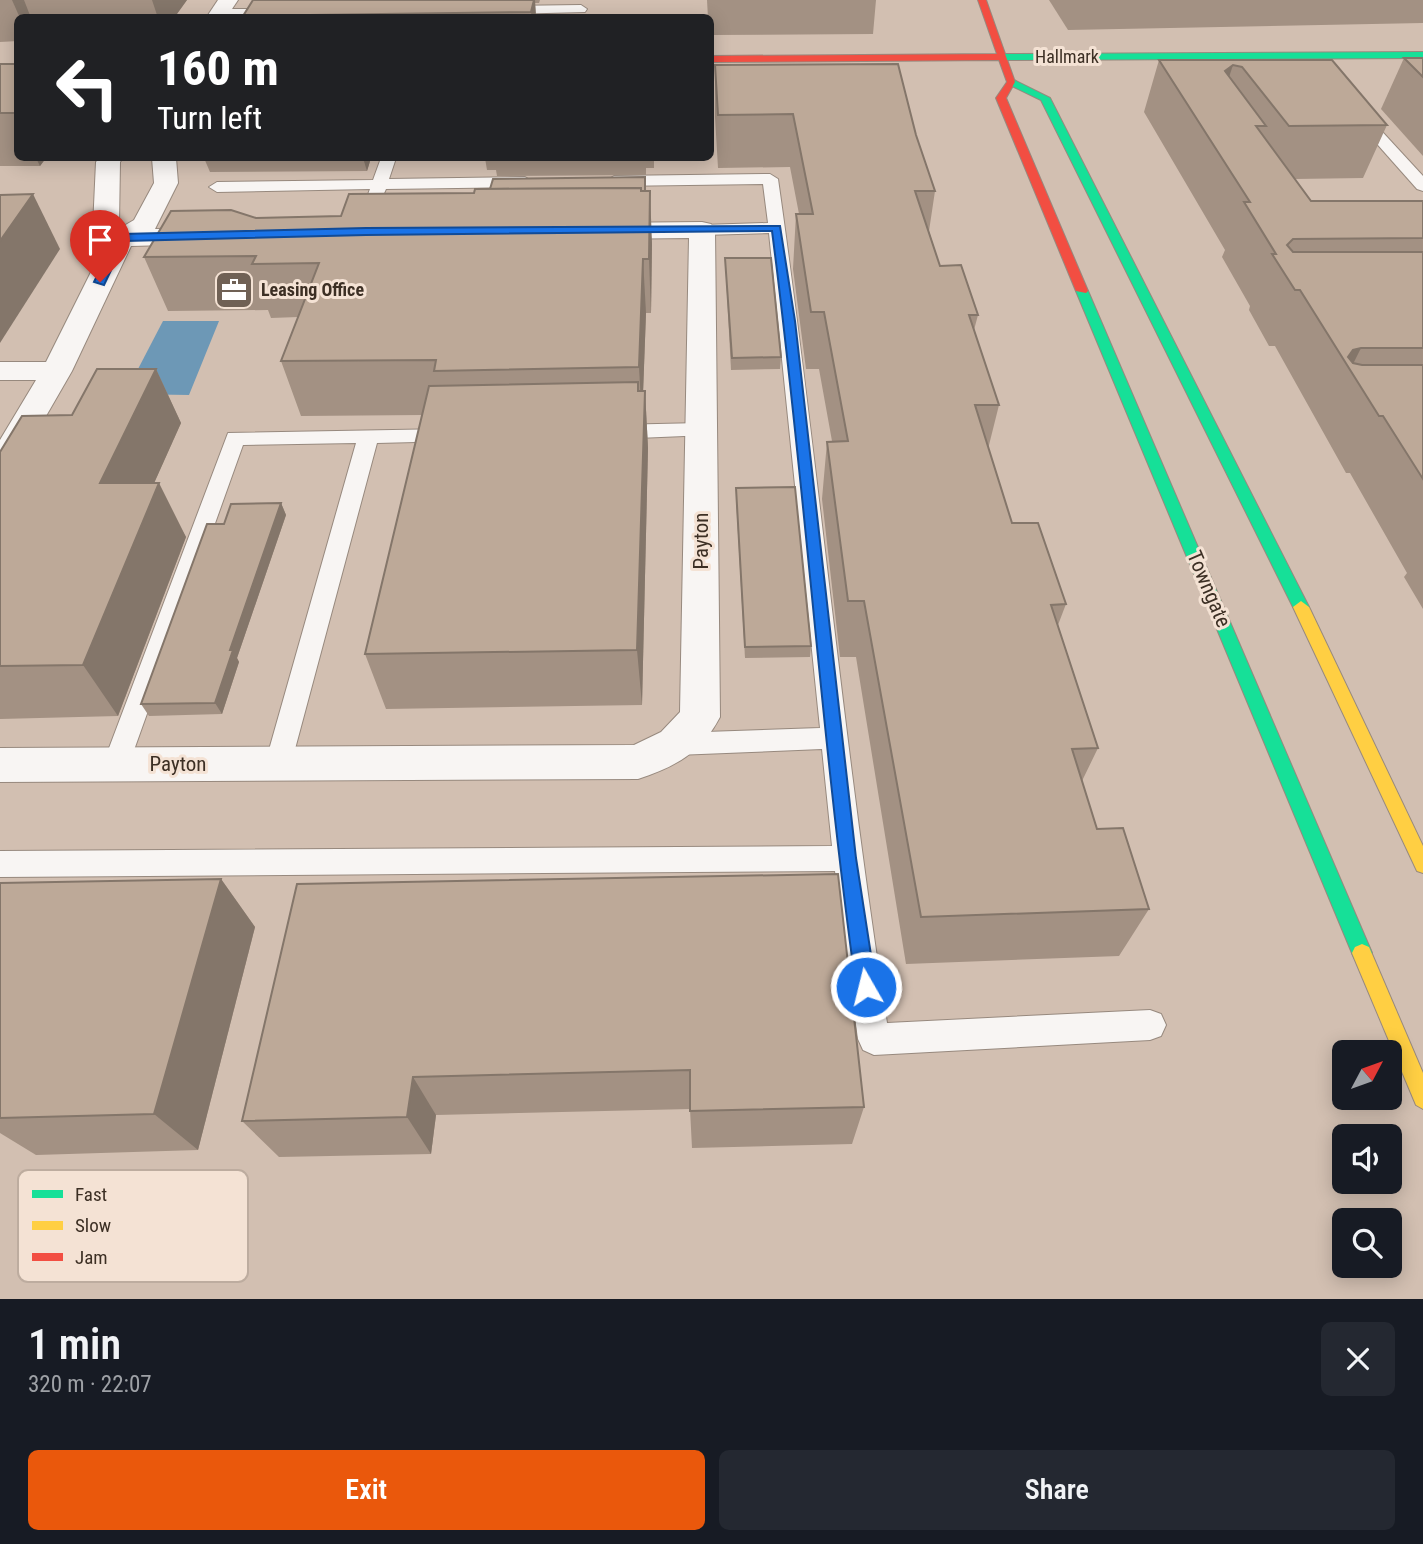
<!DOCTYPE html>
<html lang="en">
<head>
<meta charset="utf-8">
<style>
  body { margin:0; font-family:"Roboto Condensed",sans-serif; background:#242831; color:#f1f3f6; height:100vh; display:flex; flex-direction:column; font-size:26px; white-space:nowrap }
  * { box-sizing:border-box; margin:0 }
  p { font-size:23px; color:#9ea1a6 }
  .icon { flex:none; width:38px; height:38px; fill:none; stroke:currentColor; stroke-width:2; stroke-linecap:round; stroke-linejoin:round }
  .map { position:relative; height:1299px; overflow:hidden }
  .sheet { display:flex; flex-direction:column; background:#171b24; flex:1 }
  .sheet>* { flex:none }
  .guide { position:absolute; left:14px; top:14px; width:700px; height:147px; border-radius:10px; box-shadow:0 4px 18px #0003; background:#202124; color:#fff; overflow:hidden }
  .needle { width:46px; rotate:49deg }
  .buttons { position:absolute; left:1332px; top:1040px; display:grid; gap:14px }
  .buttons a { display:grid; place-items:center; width:70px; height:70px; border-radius:10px; background:#171b24; box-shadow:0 4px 18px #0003; font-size:35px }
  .pin { position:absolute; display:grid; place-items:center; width:60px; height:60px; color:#fff; margin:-72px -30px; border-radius:50% 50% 50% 0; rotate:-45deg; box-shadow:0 0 7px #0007 }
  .pin .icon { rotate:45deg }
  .me { position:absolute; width:77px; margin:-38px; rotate:352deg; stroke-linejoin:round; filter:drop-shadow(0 0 5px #0008) }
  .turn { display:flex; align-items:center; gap:24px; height:147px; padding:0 28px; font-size:32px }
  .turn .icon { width:91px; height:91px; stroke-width:2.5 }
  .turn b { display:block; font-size:49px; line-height:60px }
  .round { display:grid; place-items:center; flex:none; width:74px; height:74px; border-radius:10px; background:#242831 }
  .overview { display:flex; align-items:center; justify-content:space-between; height:119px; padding:0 28px }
  h1 { font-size:42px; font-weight:600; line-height:52px }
  .action { display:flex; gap:14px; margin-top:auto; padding:14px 28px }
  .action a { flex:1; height:80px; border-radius:10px; background:#ea580c; color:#fff; font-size:28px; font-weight:600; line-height:80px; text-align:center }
  .action a+a { background:#242831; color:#f1f3f6 }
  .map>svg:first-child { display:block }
</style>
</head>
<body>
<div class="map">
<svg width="1423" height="1299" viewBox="0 0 1423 1299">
  <rect width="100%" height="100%" fill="#d2bfb1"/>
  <path fill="#6d98b6" d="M163 321H219L189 395 125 394Z"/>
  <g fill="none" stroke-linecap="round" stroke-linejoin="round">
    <defs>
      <g id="lane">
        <path d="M581 5 587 9 585 12 505 14 499 10 505 6Z"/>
        <path d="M219 9H279L285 13 279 17 215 16 213 13Z"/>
        <path d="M1359 111 1364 112 1423 176V191L1417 189 1354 118 1352 115 1354 112Z"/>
        <path d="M381 158H396L389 179 525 177 533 182 525 187 386 189 381 200 375 202 367 197 370 189 217 192 209 187 217 182 373 180Z"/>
        <path d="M770 174 778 179C818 459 843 743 887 1023L1150 1010 1161 1014 1166 1025 1161 1036 1150 1040 874 1055 863 1050 858 1039 835 871 0 877V851L832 846 822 749 676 755 667 752 663 744 667 736 676 733 820 728 769 233 702 235 694 230 702 225 768 223 763 184 614 186 606 181 614 176Z"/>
        <path d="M701 423 708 425 711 430 708 435 614 439 607 437 604 432 607 427 614 425Z"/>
        <path d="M448 429 455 431 458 436 455 441 377 443 291 764 287 772 278 775 269 772 265 764 356 443 243 445 129 764 125 772 116 775 107 772 103 764 228 433Z"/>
      </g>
      <g id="street">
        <path d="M218 0H238L226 18H206Z"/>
        <path d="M99 158H123L120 162 119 224 122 227 134 220 154 183 152 158H176L178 183 155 229 208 228 217 230 221 236 217 242 208 244 131 246 72 371 12 475 0 478V440L36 380H0V362H46L107 240 93 227 96 162Z"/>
        <path d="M702 222 711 224 715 230 720 717C702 752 675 767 638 779L0 782V748L634 745 661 732 680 712 689 238 601 239 592 237 588 231 592 225 601 223Z"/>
      </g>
      <g id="fast">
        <path d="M1423 52V58L1002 60 998 57 1002 54Z"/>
        <path d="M1008 80H1014L1050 98 1309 607 1306 611 1301 613 1293 607 1041 100 1008 84Z"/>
        <path d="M1082 288 1088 291 1372 953 1369 959 1362 962 1355 959 1352 953 1076 291Z"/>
      </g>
      <g id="slow">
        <path d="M1301 601 1309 607 1423 846V873L1417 871 1293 607Z"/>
        <path d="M1362 944 1369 947 1423 1073V1109L1416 1105 1352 953 1355 947Z"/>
      </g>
      <path id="jam" d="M978 0H986L1015 82 1006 98 1088 291 1086 293 1076 291 996 98 1007 82 999 60 710 62V56L997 54Z"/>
    </defs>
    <use href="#lane" stroke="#97897e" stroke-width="2"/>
    <use href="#street" stroke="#97897e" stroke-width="2"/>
    <use href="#fast" stroke="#97897e" stroke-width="2"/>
    <use href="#slow" stroke="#97897e" stroke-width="2"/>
    <use href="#jam" stroke="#97897e" stroke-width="2"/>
    <use href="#lane" fill="#f8f5f3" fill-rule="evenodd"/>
    <use href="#street" fill="#f8f5f3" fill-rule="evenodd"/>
    <use href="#fast" fill="#16e098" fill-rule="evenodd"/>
    <use href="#slow" fill="#ffcf43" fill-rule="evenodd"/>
    <use href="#jam" fill="#f24e42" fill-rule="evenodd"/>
  </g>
  <g fill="#a39183">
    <path d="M0 0H187L174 18H18V41L0 42Z"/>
    <path d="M253 0H540L539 3H535L536 18H244L243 16Z"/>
    <path d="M707 0H876L873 34 710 35V18H708Z"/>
    <path d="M1049 0H1423V23L1068 30Z"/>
    <path d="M1404 58H1423V156L1381 109Z"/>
    <path d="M1159 60H1332L1387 125 1363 178 1295 179 1311 201H1423V609L1404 577 1407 573 1350 473H1346L1275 346H1269L1249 310 1250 306 1222 257 1225 250 1144 112Z"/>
    <path d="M0 64H18V158H46L40 166H0Z"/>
    <path d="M715 65 916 135 935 191 929 231 940 266 978 315 974 330 999 405 988 449 1012 523 1066 604 1058 625 1098 748 1082 781 1097 829 1149 909 1119 956 906 964 856 657H840L822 499 827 442 832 441 819 369H806L793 269 796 214H799L790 167 718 168 715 117Z"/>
    <path d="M204 158H371L367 171 210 172Z"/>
    <path d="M485 158H654V168H646V175L497 176 496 170H487Z"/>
    <path d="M646 191 652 244 651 313H646L643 391H645L648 448 642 705 386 709 365 654 422 415 301 416 281 361 298 317 271 318 268 310 168 311 144 257 256 218 341 216Z"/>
    <path d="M725 258 781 357 780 369 731 370Z"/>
    <path d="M156 369 181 423 154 483 186 537 118 716 0 719V452L72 415Z"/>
    <path d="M736 488 811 646 810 657 745 658 736 500Z"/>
    <path d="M281 503 286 515 237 658 239 662 222 714 149 716 141 704 224 524Z"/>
    <path d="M838 874 864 1107 852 1144 692 1148 690 1109 436 1115 431 1154 279 1157 242 1121Z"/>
    <path d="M221 879 255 927 198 1150 36 1155 0 1133V883Z"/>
  </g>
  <g fill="#84766a">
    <path d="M12 0H24L31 18H20Z"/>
    <path d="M152 0H187L174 18H158Z"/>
    <path d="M534 0H535L536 18H532L531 12Z"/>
    <path d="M1233 65 1216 117 1225 71Z"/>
    <path d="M36 158H46L40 166Z"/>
    <path d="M363 158H371L367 171Z"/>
    <path d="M650 191 652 244 651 313 649 259Z"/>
    <path d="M33 194 60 249 0 343V241Z"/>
    <path d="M643 259 646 313 642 422 639 367Z"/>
    <path d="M1361 348 1350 370 1348 357 1353 350Z"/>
    <path d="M156 369 181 423 130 537 100 483Z"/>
    <path d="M645 391 648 448 642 705 637 650Z"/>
    <path d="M159 483 186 537 118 716 83 665Z"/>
    <path d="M281 503 286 515 237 658 239 662 222 714 215 703 230 650Z"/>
    <path d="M221 879 255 927 198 1150 154 1114Z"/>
    <path d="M413 1077 436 1115 431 1154 407 1117Z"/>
  </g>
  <g fill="#bda998" stroke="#84766a" stroke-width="2">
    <path d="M253 0H534L531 12 243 16Z"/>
    <path d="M1404 58H1423V77Z"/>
    <path d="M1159 60H1332L1387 125 1289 126 1242 67 1233 65 1225 71 1266 126H1256L1311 201H1423V238L1293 239 1287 245 1293 252H1423V348H1361L1353 350 1348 357 1353 363 1362 365H1423V479L1383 416H1379L1300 290H1295L1272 254H1276L1244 202H1250Z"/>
    <path d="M0 64H18V110L15 113H0Z"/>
    <path d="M898 64 916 135 935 191H915L940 266 961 265 978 315H969L999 405H975L1012 523H1038L1066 604 1051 605 1098 748 1072 749 1097 829 1123 828 1149 909 921 917 864 601H848L827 442 848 441 824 312H811L796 214H813L793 114 718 115 715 65Z"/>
    <path d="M645 177V191H641V188L490 189 493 179Z"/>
    <path d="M641 188V191H650L649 259H643L639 367 434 371 436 360 281 361 319 263 252 264 256 256 144 257 171 211 231 210 256 218 341 216 349 194 474 193 475 189Z"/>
    <path d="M33 194 0 241V195Z"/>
    <path d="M725 258H771L781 357 732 358Z"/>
    <path d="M97 369H156L100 483H159L83 665 0 666V452L22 416 72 415Z"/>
    <path d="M638 382V391H645L637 650 365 654 429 386Z"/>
    <path d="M795 487 811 646 745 647 736 488Z"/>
    <path d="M281 503 230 650H233L215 703 141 704 207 524H224L231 504Z"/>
    <path d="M838 874 864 1107 690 1111V1070L413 1077 407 1117 242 1121 297 884Z"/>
    <path d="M221 879 154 1114 0 1118V883Z"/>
  </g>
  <path fill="#1a73e8" stroke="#114b97" stroke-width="2" d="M780 226 795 321 856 858 876 987 873 994 866 997 859 994 856 987C821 736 805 483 772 231L366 235 125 241 104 285 94 282 116 238 121 234 366 228Z"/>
  <defs>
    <symbol id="office-square" viewBox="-11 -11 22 22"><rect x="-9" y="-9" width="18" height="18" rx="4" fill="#706155" stroke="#f4e2d4"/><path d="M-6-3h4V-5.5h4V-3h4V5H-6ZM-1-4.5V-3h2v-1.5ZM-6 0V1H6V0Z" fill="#fff"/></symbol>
  </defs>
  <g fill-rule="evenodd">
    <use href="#office-square" x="212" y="268" width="44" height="44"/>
  </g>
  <g text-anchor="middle" stroke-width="6" stroke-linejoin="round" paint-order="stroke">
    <g font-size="18" fill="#3c2f24" stroke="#f4e2d4">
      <text x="1067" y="63">Hallmark</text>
    </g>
    <g font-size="18" font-weight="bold" fill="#3c2f24" stroke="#f4e2d4" text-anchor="start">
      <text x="261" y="296">Leasing Office</text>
    </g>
    <g font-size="21" fill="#3c2f24" stroke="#f4e2d4">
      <text transform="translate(701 541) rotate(-90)" y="7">Payton</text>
      <text transform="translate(1209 589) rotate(67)" y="7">Towngate</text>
      <text x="178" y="771">Payton</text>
    </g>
  </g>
  <rect x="18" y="1170" width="230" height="112" rx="10" fill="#f4e2d4" stroke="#bdac9f" stroke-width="2"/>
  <rect x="32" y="1190" width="31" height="8" fill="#16e098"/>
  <rect x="32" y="1221" width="31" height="9" fill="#ffcf43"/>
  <rect x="32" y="1253" width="31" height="8" fill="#f24e42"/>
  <g font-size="19" fill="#3c2f24">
    <text x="75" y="1201">Fast</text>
    <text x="75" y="1232">Slow</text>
    <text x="75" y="1264">Jam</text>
  </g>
</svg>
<div class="buttons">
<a><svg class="needle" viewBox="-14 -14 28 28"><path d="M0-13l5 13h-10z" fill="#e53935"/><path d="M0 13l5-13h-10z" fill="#9ea1a6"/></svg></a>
<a><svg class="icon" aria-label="sound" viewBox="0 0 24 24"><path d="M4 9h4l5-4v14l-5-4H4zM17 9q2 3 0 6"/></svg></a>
<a><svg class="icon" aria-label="search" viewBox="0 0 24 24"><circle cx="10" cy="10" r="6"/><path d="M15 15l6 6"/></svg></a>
</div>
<div class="pin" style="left:100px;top:282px;background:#d93025"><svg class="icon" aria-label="arrive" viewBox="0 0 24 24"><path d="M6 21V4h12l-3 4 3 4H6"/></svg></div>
<svg class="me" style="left:866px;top:987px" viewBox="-20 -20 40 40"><circle r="17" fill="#1a73e8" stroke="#fff" stroke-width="3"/><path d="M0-11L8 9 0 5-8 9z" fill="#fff"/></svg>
<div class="guide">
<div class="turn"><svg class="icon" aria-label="left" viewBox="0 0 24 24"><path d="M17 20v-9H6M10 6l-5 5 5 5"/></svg><div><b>160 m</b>Turn left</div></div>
</div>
</div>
<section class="sheet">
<div class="overview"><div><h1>1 min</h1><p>320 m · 22:07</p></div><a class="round"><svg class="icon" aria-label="close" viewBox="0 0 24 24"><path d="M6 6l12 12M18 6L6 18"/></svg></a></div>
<div class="action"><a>Exit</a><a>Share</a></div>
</section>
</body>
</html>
